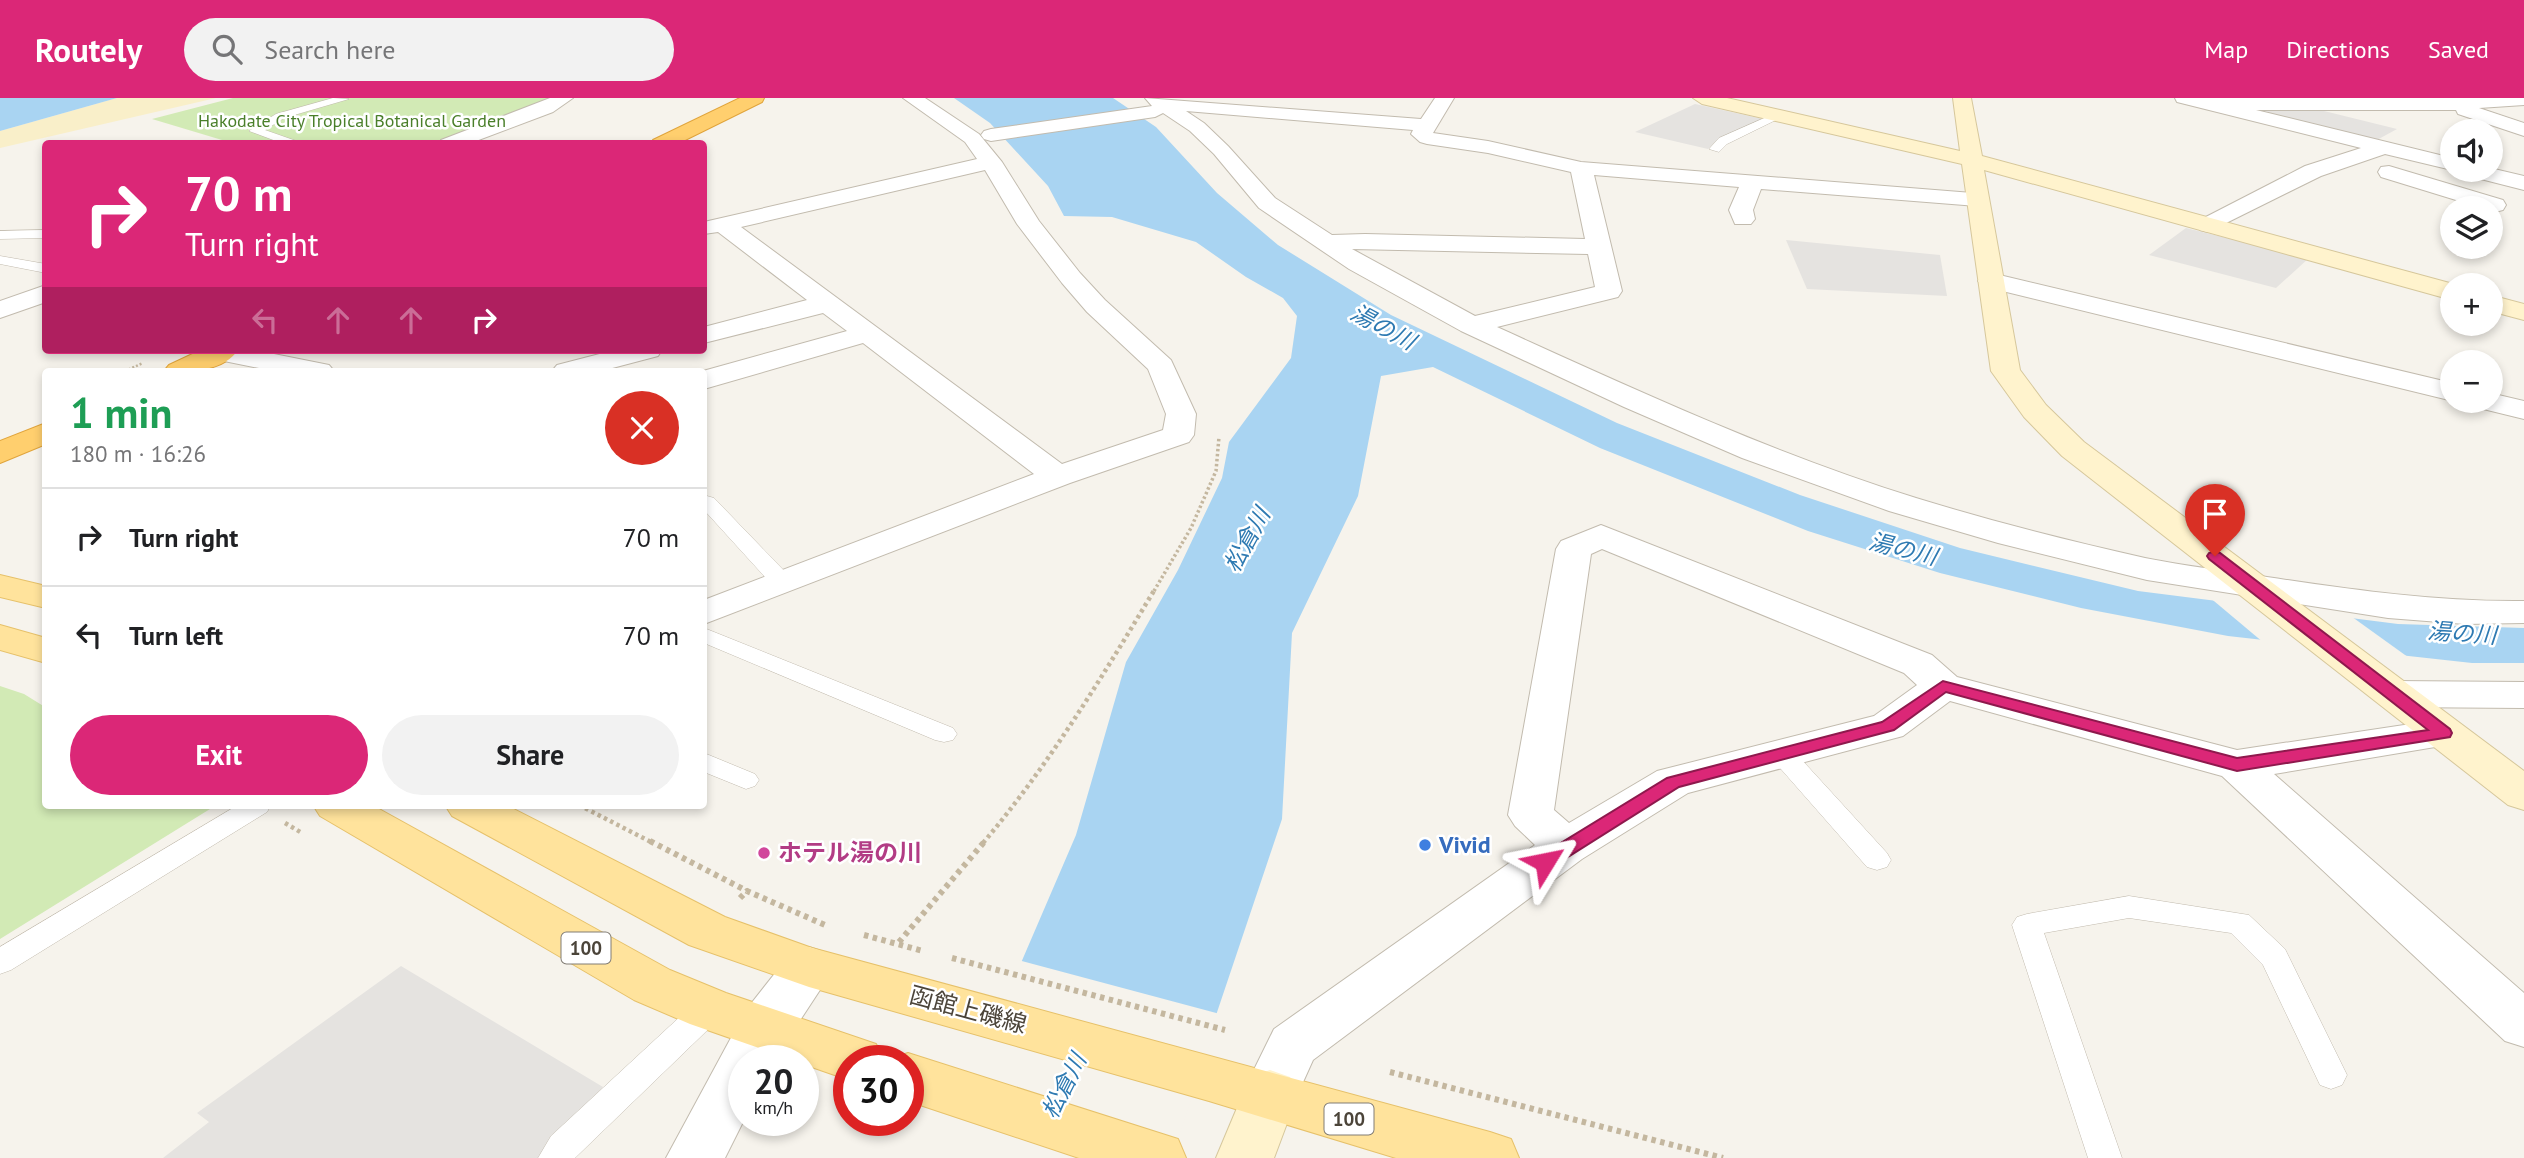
<!DOCTYPE html>
<html lang="en">
<head>
<meta charset="utf-8">
<style>
  body { margin:0; font-family:"PT Sans","Noto Sans JP",sans-serif; background:#f2f2f2; color:#202124; height:100vh; display:flex; flex-direction:column; font-size:26px; white-space:nowrap }
  * { box-sizing:border-box; margin:0 }
  p { font-size:23px; color:#757577 }
  .icon { flex:none; width:38px; height:38px; fill:none; stroke:currentColor; stroke-width:2; stroke-linecap:round; stroke-linejoin:round }
  .map { position:relative; flex:1; overflow:hidden }
  .side { position:absolute; left:42px; top:270px; width:665px; height:441px; display:flex; flex-direction:column; background:#fff; border-radius:7px; box-shadow:0 4px 10px #0003 }
  .side>* { flex:none }
  .top-card { position:absolute; left:42px; top:42px; width:665px; height:214px; border-radius:7px; box-shadow:0 4px 10px #0003; background:#db2777; color:#fff; overflow:hidden }
  .tools { position:absolute; left:2440px; top:21px; display:grid; gap:14px }
  .tools a { display:grid; place-items:center; width:63px; height:63px; border-radius:50%; background:#fff; box-shadow:0 4px 10px #0003; font-size:35px }
  .speed { position:absolute; left:728px; top:947px; display:flex; gap:14px; font-size:35px; font-weight:700; text-align:center }
  .speed>* { display:grid; place-content:center; width:91px; height:91px; border-radius:50%; background:#fff; box-shadow:0 4px 10px #0003; line-height:1 }
  .speed small { font-size:18px; font-weight:400 }
  .speed .limit { border:10px solid #d22; background:#fff; color:#111 }
  .pin { position:absolute; display:grid; place-items:center; width:60px; height:60px; color:#fff; margin:-72px -30px; border-radius:50% 50% 50% 0; rotate:-45deg; box-shadow:0 0 7px #0007 }
  .pin .icon { rotate:45deg }
  .me { position:absolute; width:77px; margin:-38px; rotate:55deg; stroke-linejoin:round; filter:drop-shadow(0 0 5px #0008) }
  .turn { display:flex; align-items:center; gap:24px; height:147px; padding:0 28px; font-size:32px }
  .turn .icon { width:91px; height:91px; stroke-width:2.5 }
  .turn b { display:block; font-size:49px; line-height:60px }
  .lanes { display:flex; align-items:center; height:66px; padding:0 28px; background:#0003; justify-content:center; gap:35px; direction:ltr }
  .lanes .off { opacity:.35 }
  .round { display:grid; place-items:center; flex:none; width:74px; height:74px; border-radius:37px; background:#f2f2f2 }
  .headline { display:flex; align-items:center; justify-content:space-between; height:119px; padding:0 28px }
  h1 { font-size:42px; font-weight:600; line-height:52px; color:#1e9e55 }
  .primary-button { display:flex; gap:14px; margin-top:auto; padding:14px 28px }
  .primary-button a { flex:1; height:80px; border-radius:42px; background:#db2777; color:#fff; font-size:28px; font-weight:600; line-height:80px; text-align:center }
  .primary-button a+a { background:#f2f2f2; color:#202124 }
  ul { padding:0; list-style:none }
  li { display:flex; align-items:center; gap:21px; height:98px; padding:0 28px; border-top:2px solid #e0e0e0 }
  li div { flex:1 }
  li b { display:block; font-size:26px }
  li em { font-style:normal }
  header { display:flex; align-items:center; gap:42px; box-sizing:border-box; height:98px; padding:0 35px; background:#db2777; color:#fff }
  header strong { font-size:33px }
  nav { display:flex; gap:38px; margin-inline-start:auto; font-size:24px }
  .search { width:490px; height:63px; background:#f2f2f2; display:flex; align-items:center; gap:18px; box-sizing:border-box; padding:0 24px; border-radius:38px; color:#757577; font-size:26px }
  .map>svg:first-child { display:block }
</style>
</head>
<body>
<header>
<strong>Routely</strong>
<div class="search"><svg class="icon" aria-label="search" viewBox="0 0 24 24"><circle cx="10" cy="10" r="6"/><path d="M15 15l6 6"/></svg>Search here</div>
<nav><a>Map</a><a>Directions</a><a>Saved</a></nav>
</header>
<div class="map">
<svg width="2524" height="1060" viewBox="0 0 2524 1060">
  <rect width="100%" height="100%" fill="#f6f3ec"/>
  <g fill="#d2eab5">
    <path d="M233 0H552L532 11 430 46 232 45 152 21Z"/>
    <path d="M0 588 24 596 45 609 46 707H204L210 711 0 841Z"/>
  </g>
  <path fill="#f9efc9" d="M117 0H216L0 50V33Z"/>
  <g fill="#e5e3e0">
    <path d="M1695 6 1763 21 1719 41 1708 51 1635 34Z"/>
    <path d="M2284 9 2312 10 2397 31 2375 43 2261 15Z"/>
    <path d="M2186 130 2309 160 2276 190 2149 157Z"/>
    <path d="M1786 142 1940 157 1947 198 1807 191Z"/>
    <path d="M401 868 603 989 548 1060H163L209 1024 197 1015Z"/>
  </g>
  <g fill="#a9d4f2">
    <path d="M0 0H117L0 33Z"/>
    <path d="M954 0H1113L1156 29 1217 95 1278 147 1391 217 1617 325 1800 397 1960 450 2138 493 2398 526 2524 530V565H2472L2228 538 2081 510 1940 475 1808 433 1600 350 1433 269 1381 278 1358 398 1292 535 1282 721 1168 1060H937L1076 737 1126 564 1178 472 1222 380 1229 344 1291 260 1297 218 1283 200 1246 179 1196 144 1112 119 1064 118 1048 88 990 25Z"/>
  </g>
  <g fill="#f6f3ec">
    <path d="M2208 498 2348 516 2412 562 2264 545Z"/>
    <path d="M1018 862 1220 916 1172 1060H934Z"/>
  </g>
  <g fill="none" stroke-linecap="round" stroke-linejoin="round">
    <defs>
      <g id="lane">
        <path d="M333 0 349 1 284 20 265 32 305 46H284L249 33 276 16Z"/>
        <path d="M1778 14 1784 17 1782 19 1727 46 1719 54 1709 51 1719 40Z"/>
        <path d="M46 132V140L0 141V133Z"/>
        <path d="M0 158 46 166V175L0 166Z"/>
        <path d="M707 398 714 400 791 480 794 485 791 490H775L704 412V399Z"/>
        <path d="M704 530 953 630 957 636 953 642 944 644 935 642 704 545Z"/>
        <path d="M1782 647 1791 650 1887 755 1891 762 1887 769 1877 772 1867 769 1773 662 1769 656 1773 650Z"/>
        <path d="M704 655 755 676 759 682 755 688 746 691 704 674Z"/>
        <path d="M238 707H271L267 714 11 872 0 876V849Z"/>
        <path d="M2129 798 2249 817 2285 851 2347 977 2342 987 2331 991 2320 987 2263 867 2231 835 2129 820 2044 835 2122 1060H2088L2012 827 2017 819 2027 816Z"/>
        <path d="M709 898 720 902 725 911 720 920 575 1060H538L551 1038 698 902Z"/>
      </g>
      <g id="street">
        <path d="M550 0H573L553 14 468 46H438L441 42Z"/>
        <path d="M903 0H925L979 36 1002 64 1039 123 1080 175 1105 202 1171 262 1196 316 1194 337 1189 344 1070 385 704 526V502L1034 376 863 245 704 291 703 273 847 233 823 215 704 245V229L807 202 718 134 704 136V124L977 61 965 44ZM985 72 1017 126 1062 185 1087 214 1148 271 1166 316 1163 332 1062 366 741 129Z"/>
        <path d="M1145 0 1421 21 1435 0H1454L1433 35 1488 43 1581 64 1985 96 1988 101 1985 106 1977 108 1761 91 1753 112 1755 121 1751 126H1735L1729 112 1739 89 1594 77 1622 193 1618 199 1497 229C1634 291 1771 355 1916 400 1991 423 2068 443 2145 460 2185 468 2227 473 2267 479 2353 492 2437 504 2524 503V525L2465 526 2388 520 2147 482 1998 445 1889 413 1742 360 1624 309 1461 233 1349 171 1259 110 1214 56 1190 33 1163 15 1155 19 991 43 984 41 981 37 984 33 991 31 1152 8ZM1186 13 1413 32 1411 36 1420 44 1427 46 1488 55 1571 74 1585 141 1365 136 1332 137 1275 100 1228 48 1204 25ZM1352 151 1588 156 1595 189 1475 218Z"/>
        <path d="M2175 0H2524V7L2479 10 2524 25V38L2458 16 2456 12H2256L2452 60V72H2455H2452L2385 56 2321 78 2208 134 2200 132 2196 127 2200 122 2305 68 2361 50 2177 4Z"/>
        <path d="M2389 68 2503 102 2506 107 2503 112 2495 114 2381 79 2378 74 2381 69Z"/>
        <path d="M2490 70 2524 78V92L2465 77 2462 72Z"/>
        <path d="M1991 175 2452 285 2453 303 1982 188 1978 183 1982 178Z"/>
        <path d="M46 187V204L0 220V203Z"/>
        <path d="M206 252H254L329 267 334 273H274L209 260Z"/>
        <path d="M615 252H662L658 258 601 273H552L557 267Z"/>
        <path d="M2490 295 2524 303V321L2475 309 2471 303H2490Z"/>
        <path d="M1601 427 1932 557 1957 579 2237 652 2444 621 2459 625 2465 635 2459 645 2274 676 2524 895V949L2505 943 2222 678 1950 603 1903 638 1688 695 1582 761 1313 962 1290 1013 1270 1020 1250 1013 1242 996 1274 931 1535 747 1515 728 1508 717 1556 451 1561 443ZM1602 451 1904 575 1917 587 1874 618 1657 673 1569 725 1554 712 1591 456Z"/>
        <path d="M2394 583 2524 584V610L2394 609 2380 605 2374 596 2380 587Z"/>
        <path d="M809 849 827 855 835 869 774 962H744V1022L725 1060H666L746 912 791 855Z"/>
      </g>
      <g id="secondary">
        <path d="M1693 0H1727L1960 53 1953 0H1971L1982 58 2457 187H2452V202L1984 72 2020 272 2046 307 2084 344 2524 673V712L2508 707 2062 358 2024 319 1991 273 1962 66 1702 6Z"/>
        <path d="M2490 197 2524 206V222L2490 213Z"/>
        <path d="M1270 972 1290 979 1298 996 1274 1060H1216L1250 979Z"/>
      </g>
      <g id="primary">
        <path d="M0 477 46 488V510L0 499Z"/>
        <path d="M0 527 46 540V565L0 552Z"/>
        <path d="M313 707H372L670 872 726 895 876 946 884 962H849V982L803 966V962H793L690 926 634 902 320 718Z"/>
        <path d="M445 707H506L725 819 812 850 1490 1034 1511 1041 1519 1060H1396L1209 1003 809 889 689 847 452 718Z"/>
        <path d="M908 955 1178 1041 1186 1060H1079L908 1003V962H888Z"/>
      </g>
      <g id="highway">
        <path d="M740 0H764L762 4 677 46H650L653 42Z"/>
        <path d="M201 252H238C222 275 189 273 164 273L169 267Z"/>
        <path d="M46 325V346L0 365V343Z"/>
      </g>
    </defs>
    <use href="#lane" stroke="#c2bbae" stroke-width="1"/>
    <use href="#street" stroke="#c2bbae" stroke-width="2"/>
    <use href="#secondary" stroke="#d6c79b" stroke-width="2"/>
    <use href="#primary" stroke="#e6c16a" stroke-width="2"/>
    <use href="#highway" stroke="#e0a43c" stroke-width="2"/>
    <path stroke="#c4b79f" stroke-width="2.5" stroke-dasharray="2 2" stroke-linecap="butt" d="M125 273 143 265"/>
    <path stroke="#c4b79f" stroke-width="3.5" stroke-dasharray="2.5 2.5" stroke-linecap="butt" d="M1154 493 1191 430 1216 373 1219 339"/>
    <g stroke="#c4b79f" stroke-width="4.5" stroke-dasharray="3.5 3.5" stroke-linecap="butt">
      <path d="M579 707 653 745"/>
      <path d="M285 725 302 735"/>
      <path d="M983 745C1049 667 1102 579 1155 491"/>
    </g>
    <g stroke="#c4b79f" stroke-width="6" stroke-dasharray="4.5 4.5" stroke-linecap="butt">
      <path d="M650 743 747 793"/>
      <path d="M740 800 747 793 825 827"/>
      <path d="M864 837 923 853"/>
      <path d="M899 844 985 743"/>
      <path d="M952 860 1225 932"/>
      <path d="M1390 974 1723 1060"/>
    </g>
    <use href="#lane" fill="#fff" fill-rule="evenodd"/>
    <use href="#street" fill="#fff" fill-rule="evenodd"/>
    <use href="#secondary" fill="#fff3cd" fill-rule="evenodd"/>
    <use href="#primary" fill="#ffe39c" fill-rule="evenodd"/>
    <use href="#highway" fill="#ffcf6e" fill-rule="evenodd"/>
  </g>
  <path fill="#db2777" stroke="#8e194d" stroke-width="2" d="M2215 453 2220 455 2450 631 2452 635 2450 639 2237 673 1946 594 1894 632 1679 689 1552 769 1545 771 1538 769 1535 764 1538 759 1667 680 1882 624 1943 583 2237 660 2428 632 2209 461 2207 458 2209 455Z"/>
  <circle fill="#3f7fe0" stroke="#fff" stroke-width="2.5" cx="1425" cy="747" r="7"/>
  <circle fill="#d1479c" stroke="#fff" stroke-width="2.5" cx="764" cy="755" r="7"/>
  <g text-anchor="middle" stroke-width="5" stroke-linejoin="round" paint-order="stroke">
    <g font-size="18" fill="#4a7f2a" stroke="#fff">
      <text x="352" y="29">Hakodate City Tropical Botanical Garden</text>
    </g>
    <g fill="#fff" stroke="#817c74" stroke-width="2">
      <rect x="561.5" y="834.5" width="49" height="31" rx="5"/>
      <rect x="1324.5" y="1005.5" width="49" height="31" rx="5"/>
    </g>
    <g font-size="19" font-weight="bold" fill="#4b4439">
      <text x="586" y="857">100</text>
      <text x="1349" y="1028">100</text>
    </g>
    <g font-size="23" font-style="italic" fill="#2e7ab2" stroke="#fff">
      <text transform="translate(1383 229) rotate(28)" y="8">湯の川</text>
      <text transform="translate(1247 442) rotate(-61)" y="8">松倉川</text>
      <text transform="translate(1903 451) rotate(14)" y="8">湯の川</text>
      <text transform="translate(2462 535) rotate(4)" y="8">湯の川</text>
      <text transform="translate(1064 988) rotate(-63)" y="8">松倉川</text>
    </g>
    <g font-size="24" font-weight="bold" fill="#366cbe" stroke="#fff" text-anchor="start">
      <text x="1439" y="755">Vivid</text>
    </g>
    <g font-size="24" font-weight="bold" fill="#b23c85" stroke="#fff" text-anchor="start">
      <text x="778" y="763">ホテル湯の川</text>
    </g>
    <g font-size="24" fill="#4b4439" stroke="#fff">
      <text transform="translate(968 912) rotate(15)" y="8">函館上磯線</text>
    </g>
  </g>
</svg>
<div class="tools">
<a><svg class="icon" aria-label="sound" viewBox="0 0 24 24"><path d="M4 9h4l5-4v14l-5-4H4zM17 9q2 3 0 6"/></svg></a>
<a><svg class="icon" aria-label="layers" viewBox="0 0 24 24"><path d="M12 4l9 5-9 5-9-5zM3 14l9 5 9-5"/></svg></a>
<a>+</a>
<a>−</a>
</div>
<div class="speed"><div>20<small>km/h</small></div><div class="limit">30</div></div>
<div class="pin" style="left:2215px;top:458px;background:#d93025"><svg class="icon" aria-label="arrive" viewBox="0 0 24 24"><path d="M6 21V4h12l-3 4 3 4H6"/></svg></div>
<svg class="me" style="left:1545px;top:764px" viewBox="-20 -20 40 40"><path d="M0-17L14 15 0 8-14 15z" fill="#db2777" stroke="#fff" stroke-width="4"/></svg>
<div class="top-card">
<div class="turn"><svg class="icon" aria-label="right" viewBox="0 0 24 24"><path d="M7 20v-9h11M14 6l5 5-5 5"/></svg><div><b>70 m</b>Turn right</div></div>
<div class="lanes"><svg class="icon off" aria-label="left" viewBox="0 0 24 24"><path d="M17 20v-9H6M10 6l-5 5 5 5"/></svg><svg class="icon off" aria-label="ahead" viewBox="0 0 24 24"><path d="M12 20V5M6 11l6-6 6 6"/></svg><svg class="icon off" aria-label="ahead" viewBox="0 0 24 24"><path d="M12 20V5M6 11l6-6 6 6"/></svg><svg class="icon" aria-label="right" viewBox="0 0 24 24"><path d="M7 20v-9h11M14 6l5 5-5 5"/></svg></div>
</div>
<section class="side">
<div class="headline"><div><h1>1 min</h1><p>180 m · 16:26</p></div><a class="round" style="background:#d93025;color:#fff"><svg class="icon" aria-label="close" viewBox="0 0 24 24"><path d="M6 6l12 12M18 6L6 18"/></svg></a></div>
<ul>
<li><svg class="icon" aria-label="right" viewBox="0 0 24 24"><path d="M7 20v-9h11M14 6l5 5-5 5"/></svg><div><b>Turn right</b></div><em>70 m</em></li>
<li><svg class="icon" aria-label="left" viewBox="0 0 24 24"><path d="M17 20v-9H6M10 6l-5 5 5 5"/></svg><div><b>Turn left</b></div><em>70 m</em></li>
</ul>
<div class="primary-button"><a>Exit</a><a>Share</a></div>
</section>
</div>
</body>
</html>
